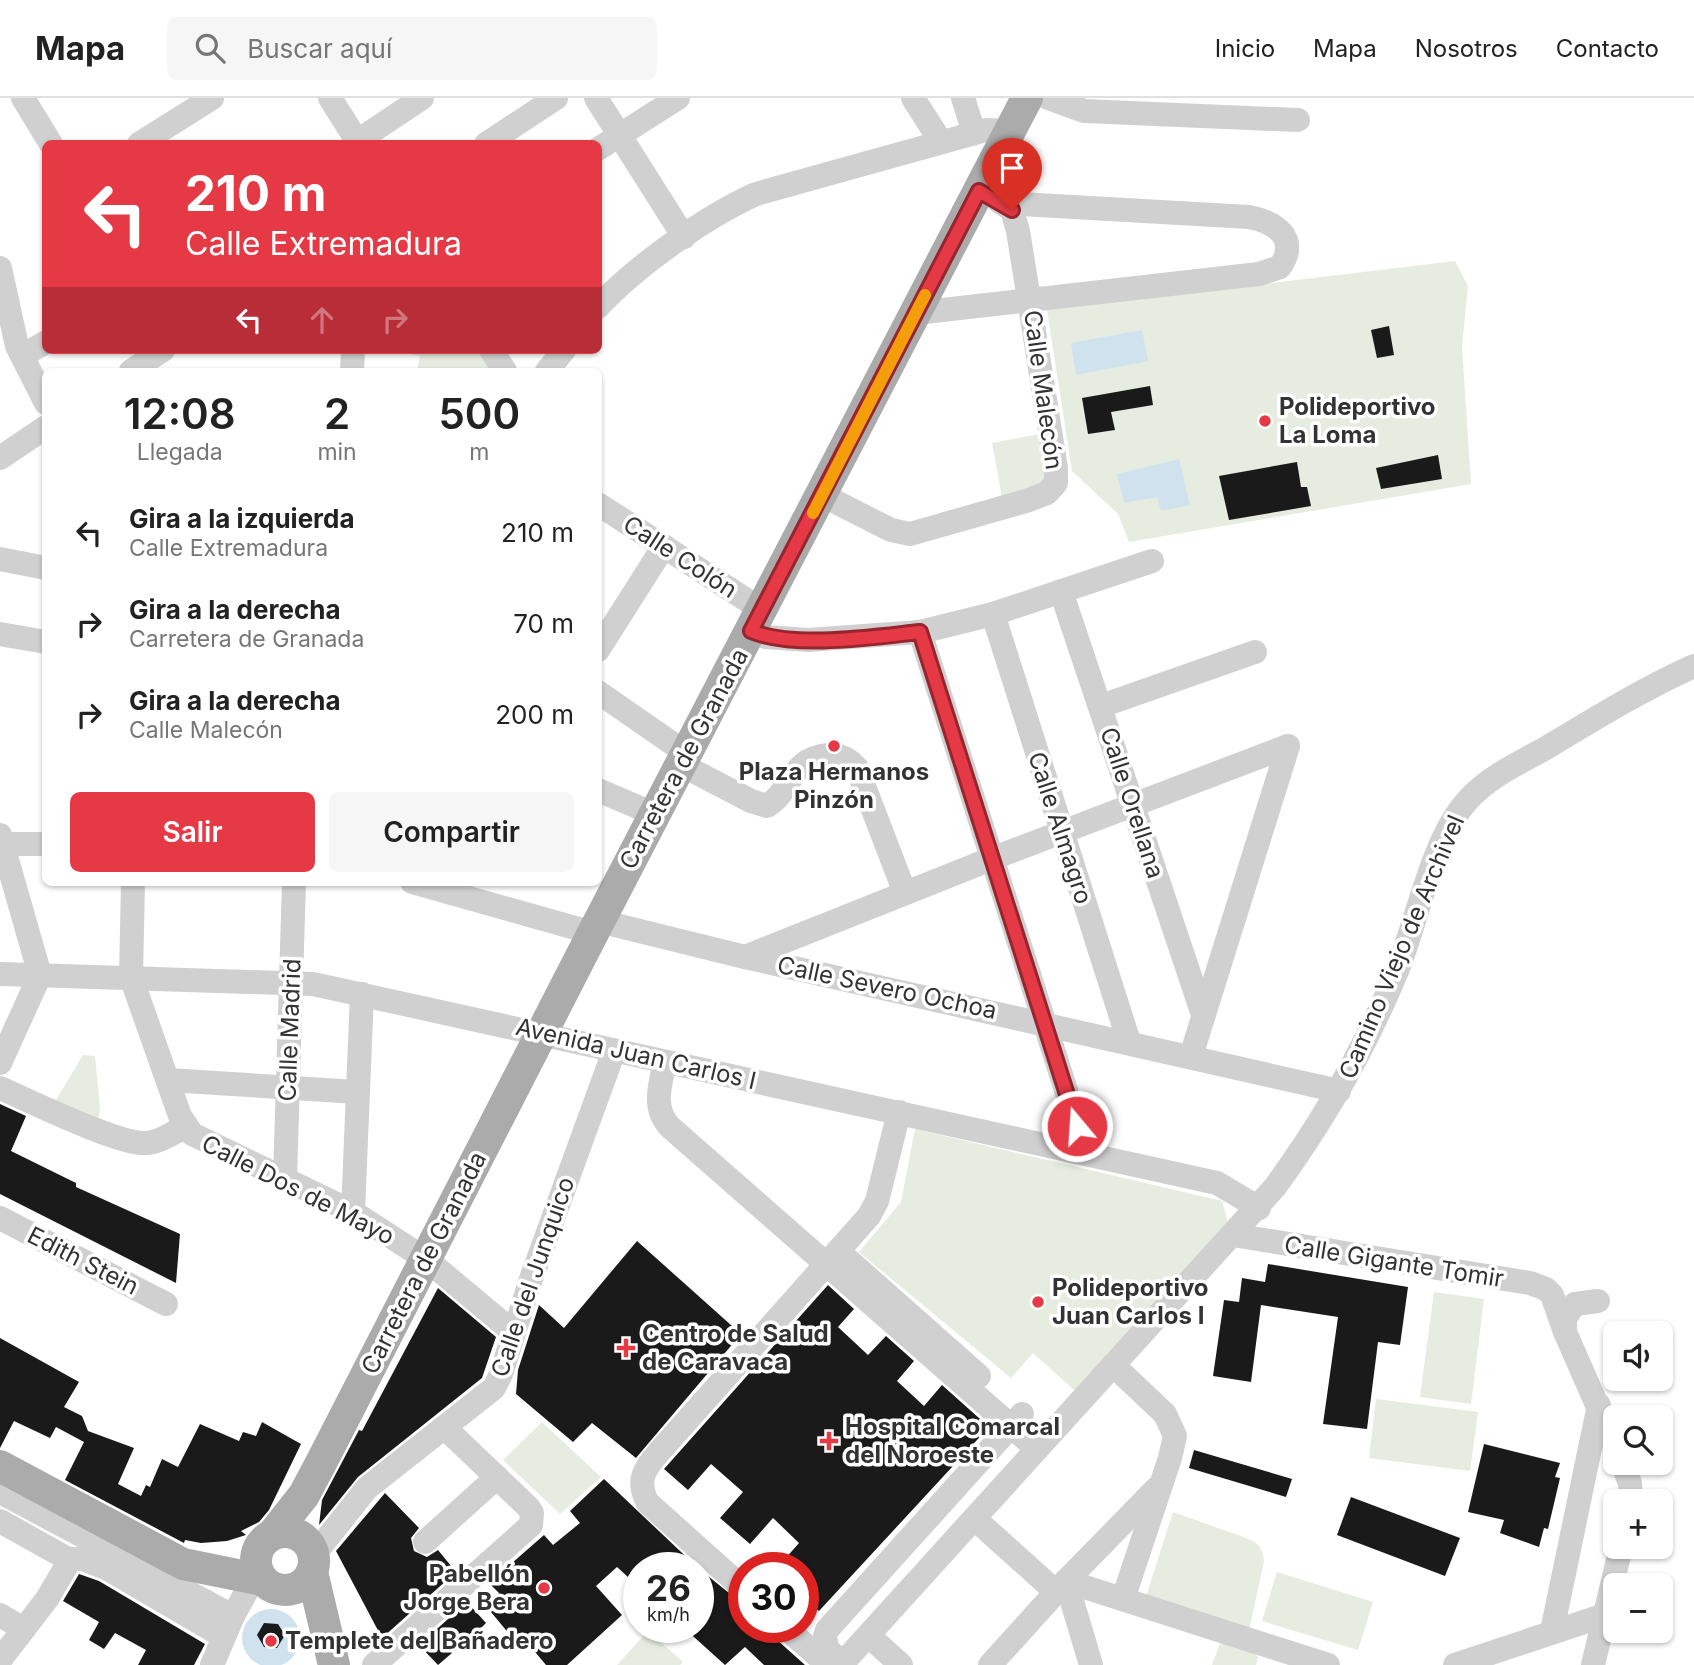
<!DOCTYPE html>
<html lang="es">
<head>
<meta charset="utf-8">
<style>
  body { margin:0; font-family:Inter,sans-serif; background:#f6f6f6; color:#222; height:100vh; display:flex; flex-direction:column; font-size:26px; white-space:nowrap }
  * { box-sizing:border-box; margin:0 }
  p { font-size:23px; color:#767676 }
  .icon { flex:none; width:38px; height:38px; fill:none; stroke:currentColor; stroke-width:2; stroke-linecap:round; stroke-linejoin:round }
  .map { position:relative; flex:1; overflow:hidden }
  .sheet { position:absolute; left:42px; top:270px; width:560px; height:518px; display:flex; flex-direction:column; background:#fff; border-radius:10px; box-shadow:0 2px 5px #0004 }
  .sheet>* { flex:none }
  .guide { position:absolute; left:42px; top:42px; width:560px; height:214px; border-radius:10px; box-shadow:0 2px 5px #0004; background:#e63946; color:#fff; overflow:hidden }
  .buttons { position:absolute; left:1603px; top:1223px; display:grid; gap:14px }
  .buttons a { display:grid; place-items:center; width:70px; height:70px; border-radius:10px; background:#fff; box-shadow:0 2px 5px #0004; font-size:35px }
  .speed { position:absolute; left:623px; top:1454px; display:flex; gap:14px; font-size:35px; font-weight:700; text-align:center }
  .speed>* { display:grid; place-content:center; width:91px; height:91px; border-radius:50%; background:#fff; box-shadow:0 2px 5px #0004; line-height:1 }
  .speed small { font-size:18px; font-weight:400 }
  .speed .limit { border:10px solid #d22; background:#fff; color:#111 }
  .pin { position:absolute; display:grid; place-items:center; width:60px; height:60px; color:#fff; margin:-72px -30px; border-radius:50% 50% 50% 0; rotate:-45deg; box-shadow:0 0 7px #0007 }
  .pin .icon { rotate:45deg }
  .me { position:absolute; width:77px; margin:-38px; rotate:342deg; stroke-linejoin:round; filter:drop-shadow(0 0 5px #0008) }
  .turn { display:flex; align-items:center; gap:24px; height:147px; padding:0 28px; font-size:32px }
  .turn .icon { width:91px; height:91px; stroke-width:2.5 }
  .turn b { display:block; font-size:49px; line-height:60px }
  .lanes { display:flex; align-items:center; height:66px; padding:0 28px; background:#0003; justify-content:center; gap:35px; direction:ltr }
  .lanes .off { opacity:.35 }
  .eta { display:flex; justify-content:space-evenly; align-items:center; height:119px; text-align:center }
  .eta b { font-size:42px; font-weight:600; line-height:49px }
  .cta { display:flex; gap:14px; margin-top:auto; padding:14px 28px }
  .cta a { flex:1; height:80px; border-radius:10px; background:#e63946; color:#fff; font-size:28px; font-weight:600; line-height:80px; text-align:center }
  .cta a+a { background:#f6f6f6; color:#222 }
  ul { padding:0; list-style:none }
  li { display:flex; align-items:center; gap:21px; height:91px; padding:0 28px }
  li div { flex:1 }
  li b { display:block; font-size:26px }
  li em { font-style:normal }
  header { display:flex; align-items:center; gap:42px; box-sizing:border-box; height:98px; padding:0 35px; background:#fff; border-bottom:2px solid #e0e0e0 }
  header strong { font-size:33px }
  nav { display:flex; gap:38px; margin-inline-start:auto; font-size:24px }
  .search { width:490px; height:63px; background:#f6f6f6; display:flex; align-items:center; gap:18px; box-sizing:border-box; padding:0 24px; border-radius:10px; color:#767676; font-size:26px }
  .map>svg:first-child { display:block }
</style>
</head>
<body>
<header>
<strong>Mapa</strong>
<div class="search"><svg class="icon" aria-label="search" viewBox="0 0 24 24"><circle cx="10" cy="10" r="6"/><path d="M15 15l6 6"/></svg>Buscar aquí</div>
<nav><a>Inicio</a><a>Mapa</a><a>Nosotros</a><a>Contacto</a></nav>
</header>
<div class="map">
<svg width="1694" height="1567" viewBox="0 0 1694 1567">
  <rect width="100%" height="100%" fill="#fff"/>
  <g fill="#e6ecdf">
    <path d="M1455 163 1468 188 1462 248 1471 386 1129 444 1118 416 1072 373 1047 212Z"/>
    <path d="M392 252H482L496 273H417L420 258Z"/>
    <path d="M1039 336 1046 384 1002 399 992 345Z"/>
    <path d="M83 957 95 958 100 1011 98 1027 53 1007Z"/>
    <path d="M915 1031 1222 1103 1228 1124 1075 1293 1033 1255 1011 1280 859 1154 901 1104Z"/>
    <path d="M1434 1194 1484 1201 1471 1306 1420 1299Z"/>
    <path d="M1376 1301 1478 1314 1470 1373 1369 1360Z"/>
    <path d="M542 1324 601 1379 560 1416 503 1362Z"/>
    <path d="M1173 1414 1246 1440C1258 1445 1262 1449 1264 1463L1249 1533 1145 1502Z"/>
    <path d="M1277 1474 1373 1504 1358 1552 1262 1523Z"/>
    <path d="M648 1533 683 1564 680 1567H617Z"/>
    <path d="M1220 1545 1255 1555 1258 1560 1256 1567H1212Z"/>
  </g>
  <g fill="#cfe2ee">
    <path d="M1142 232 1148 263 1076 277 1071 245Z"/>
    <path d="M1179 361 1190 407 1161 413 1157 399 1124 405 1117 376Z"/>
    <circle cx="271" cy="1540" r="29"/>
  </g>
  <g fill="#1a1a1a">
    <path d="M1389 228 1394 257 1377 260 1371 232Z"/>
    <path d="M1150 288 1153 307 1111 314 1115 332 1088 336 1082 300Z"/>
    <path d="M1438 357 1442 381 1381 391 1376 370Z"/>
    <path d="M1297 364 1301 389H1307L1311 408 1229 422 1219 378Z"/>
    <path d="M0 1006 26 1018 11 1053 76 1085V1089L180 1136 176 1185 0 1096Z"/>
    <path d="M637 1143 741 1236 636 1360 592 1325 573 1344 516 1296 518 1272 539 1207 564 1230Z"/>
    <path d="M1268 1166 1408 1189 1400 1247 1378 1244 1367 1331 1323 1326 1338 1219 1261 1207 1251 1284 1213 1278 1224 1202 1239 1204 1242 1180 1265 1184Z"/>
    <path d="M828 1187 854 1211 838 1229 868 1257 886 1238 914 1263 897 1283 924 1308 942 1287 989 1329 819 1513 803 1499V1470H777L799 1445 773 1420 750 1446 720 1420 743 1394 711 1366 688 1392 664 1371Z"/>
    <path d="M438 1190 496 1239 482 1280 358 1379 319 1427 322 1402 359 1332 362 1333Z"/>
    <path d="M0 1240 79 1284 64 1309 82 1318 88 1333 134 1350 118 1386 141 1398 146 1387 150 1389 162 1361 178 1369 200 1326 239 1343 243 1334 256 1338 262 1324 301 1346 269 1412 259 1424 241 1433 246 1437 227 1443 201 1445 185 1442 184 1445 65 1382 84 1344 56 1329 50 1340 14 1323 0 1350Z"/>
    <path d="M1484 1346 1560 1365 1555 1379 1560 1380 1548 1431 1544 1430 1539 1449 1500 1435 1504 1422 1468 1414Z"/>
    <path d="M1194 1352 1292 1381 1286 1399 1189 1370Z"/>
    <path d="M604 1381 698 1470H639V1489L617 1469 596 1488 622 1517 567 1567H546L530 1548 524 1554 486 1508 499 1495 489 1485 544 1437 553 1447 580 1425 570 1413Z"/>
    <path d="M385 1395 419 1430 411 1440 414 1453 427 1459 438 1452 456 1474 382 1540 336 1453Z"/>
    <path d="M1351 1399 1460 1440 1445 1478 1337 1437Z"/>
    <path d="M698 1470 744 1507V1530H768L776 1541 805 1567H764L745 1549 725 1567 684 1530H698Z"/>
    <path d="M79 1476 99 1483 205 1546 194 1567H138L146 1552 115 1535 104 1551 89 1542 99 1524 63 1503Z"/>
    <path d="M467 1504 486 1525 473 1538 460 1536 444 1545 452 1555 438 1567 419 1547Z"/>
    <path d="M264 1525 278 1526 285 1537 277 1550 264 1549 257 1537Z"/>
  </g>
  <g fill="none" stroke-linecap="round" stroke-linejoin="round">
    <g stroke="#d0d0d0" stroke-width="24">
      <path d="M23 0 51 46"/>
      <path d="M330 0 359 46"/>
      <path d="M596 0 684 139"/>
      <path d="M913 0 941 44"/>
      <path d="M963 0 974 35"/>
      <path d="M1048 0 1084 13 1298 22"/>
      <path d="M139 46 212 0"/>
      <path d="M353 46 422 0"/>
      <path d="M486 46 556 0"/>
      <path d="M598 51 678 0"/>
      <path d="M0 170 17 248 46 305"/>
      <path d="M598 209C636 168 705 119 756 96L986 32 1010 33"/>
      <path d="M916 215 1259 176 1280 169C1300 140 1275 124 1249 119L1002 105"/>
      <path d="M491 252 505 273"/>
      <path d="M22 258 46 244"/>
      <path d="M131 273 163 252"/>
      <path d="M352 273 353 252"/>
      <path d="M547 273 564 252"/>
      <path d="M0 360 46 329"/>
      <path d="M822 397 891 432 910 436 1026 403 1047 395 1056 385V370L1018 133 1012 112 997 102"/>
      <path d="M598 406 762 512"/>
      <path d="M0 461 46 470"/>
      <path d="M1061 493 1203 917"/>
      <path d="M993 516 1129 944"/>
      <path d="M751 533 766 539 808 542 920 534 993 516 1152 463"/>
      <path d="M920 534 1086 1055"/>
      <path d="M0 536 46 544"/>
      <path d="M598 552 664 448"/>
      <path d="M598 594 686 655"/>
      <path d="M1101 608 1255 554"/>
      <path d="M680 666 751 703 767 708C793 692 789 661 828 657 840 656 849 661 857 670L905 795"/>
      <path d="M598 692 654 716"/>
      <path d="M0 737 40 877 0 965"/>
      <path d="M3 746H46"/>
      <path d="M133 784 131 879 180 1018 192 1036 353 1114 427 1162 513 1234"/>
      <path d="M412 784 593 835"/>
      <path d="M599 823 745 859 1339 993"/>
      <path d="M745 859 991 761 1288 648"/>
      <path d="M0 876 313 886 1217 1085 1259 1110"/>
      <path d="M1191 958 1288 648"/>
      <path d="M665 964C660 987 652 1010 670 1029L1037 1351"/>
      <path d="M168 982 357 994"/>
      <path d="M0 990C30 1003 119 1047 146 1045 159 1045 174 1034 186 1028"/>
      <path d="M285 1081 294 784"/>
      <path d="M353 1114 362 896"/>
      <path d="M0 1120 166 1206"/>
      <path d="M1233 1137 1530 1185 1546 1191 1552 1197 1565 1234 1615 1348"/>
      <path d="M838 1153 979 1278"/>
      <path d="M1565 1234V1220L1575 1206 1598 1203"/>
      <path d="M1113 1267 1165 1316 1175 1338 1170 1360 1123 1501"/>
      <path d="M1622 1365 1630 1385 1631 1404"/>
      <path d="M0 1394 233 1518"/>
      <path d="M975 1421 1056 1494"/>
      <path d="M0 1423 68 1461H83L106 1470 224 1539"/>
      <path d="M425 1444 497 1379"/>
      <path d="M313 1458 367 1390 494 1290 501 1276 531 1181 614 953"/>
      <path d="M1066 1483 1328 1567"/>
      <path d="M1066 1483 1091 1567"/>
      <path d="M744 1491 648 1405C636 1383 644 1371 659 1354L869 1118 877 1103 899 1014"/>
      <path d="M0 1517 24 1531"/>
      <path d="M786 1530 828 1567"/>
      <path d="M1552 1533 1599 1307"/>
      <path d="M869 1538 901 1567"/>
      <path d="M0 1562 47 1501 67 1467 68 1461"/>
      <path d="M843 1565 827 1551 825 1538 827 1532 1022 1316"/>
      <path d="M212 1567 233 1518 257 1474"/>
      <path d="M374 1567 531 1427 532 1415 528 1409 445 1330"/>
      <path d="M841 1567 1275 1089C1324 1022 1365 950 1397 873 1417 823 1432 742 1467 703 1488 679 1519 665 1546 650 1594 621 1643 591 1694 568"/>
      <path d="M990 1567 1066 1483 1156 1391"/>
      <path d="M1455 1567 1605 1517"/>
      <path d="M1593 1567 1621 1449"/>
    </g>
    <g stroke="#ababab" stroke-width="32">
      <path d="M0 1368 183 1466 262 1482"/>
      <circle cx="285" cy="1463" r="29"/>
      <path d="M274 1435 304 1397 322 1363 593 835 1027 0"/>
      <path d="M312 1474 334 1567"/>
    </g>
  </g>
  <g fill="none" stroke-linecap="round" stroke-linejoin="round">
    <defs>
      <path id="route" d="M1012 112 979 93 751 533C794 551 873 539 920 534L1077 1028"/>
    </defs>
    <use href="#route" stroke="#96252e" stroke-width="18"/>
    <use href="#route" stroke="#e63946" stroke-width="12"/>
    <path stroke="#f59e0b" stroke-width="12" d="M813 415 925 197"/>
  </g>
  <g fill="#e63946" stroke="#fff" stroke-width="2.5">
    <circle cx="1265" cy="323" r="7"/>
    <circle cx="834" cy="648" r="7"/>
    <circle cx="1038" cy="1204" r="7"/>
    <path d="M622.5 1239.5h7v7h7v7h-7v7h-7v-7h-7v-7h7z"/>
    <path d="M825.5 1332.5h7v7h7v7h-7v7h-7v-7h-7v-7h7z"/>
    <circle cx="544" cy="1490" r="7"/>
    <circle cx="271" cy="1543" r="7"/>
  </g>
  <g text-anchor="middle" stroke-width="7" stroke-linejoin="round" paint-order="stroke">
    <g font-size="24" fill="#333" stroke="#fff">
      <text transform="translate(1043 292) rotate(82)" y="8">Calle Malecón</text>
      <text transform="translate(680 459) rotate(33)" y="8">Calle Colón</text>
      <text transform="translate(684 661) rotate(-62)" y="8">Carretera de Granada</text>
      <text transform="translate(1132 705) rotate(72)" y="8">Calle Orellana</text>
      <text transform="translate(1060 730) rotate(72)" y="8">Calle Almagro</text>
      <text transform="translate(1402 849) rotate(-67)" y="8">Camino Viejo de Archivel</text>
      <text transform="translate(887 890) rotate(12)" y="8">Calle Severo Ochoa</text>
      <text transform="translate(290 932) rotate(-88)" y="8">Calle Madrid</text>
      <text transform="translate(636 956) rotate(13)" y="8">Avenida Juan Carlos I</text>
      <text transform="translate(298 1092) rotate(27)" y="8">Calle Dos de Mayo</text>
      <text transform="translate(83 1163) rotate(27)" y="8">Edith Stein</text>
      <text transform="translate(1394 1164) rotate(9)" y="8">Calle Gigante Tomir</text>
      <text transform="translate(424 1165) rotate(-63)" y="8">Carretera de Granada</text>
      <text transform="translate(533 1179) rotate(-71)" y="8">Calle del Junquico</text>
    </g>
    <g font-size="24" font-weight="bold" fill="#333" stroke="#fff" text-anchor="start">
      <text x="1279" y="317">Polideportivo<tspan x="1279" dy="28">La Loma</tspan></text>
      <text x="834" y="682" text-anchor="middle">Plaza Hermanos<tspan x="834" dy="28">Pinzón</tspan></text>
      <text x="1052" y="1198">Polideportivo<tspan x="1052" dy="28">Juan Carlos I</tspan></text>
      <text x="642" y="1244">Centro de Salud<tspan x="642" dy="28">de Caravaca</tspan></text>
      <text x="845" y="1337">Hospital Comarcal<tspan x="845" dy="28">del Noroeste</tspan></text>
      <text x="530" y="1484" text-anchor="end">Pabellón<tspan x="530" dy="28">Jorge Bera</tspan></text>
      <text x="285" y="1551">Templete del Bañadero</text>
    </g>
  </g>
</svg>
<div class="buttons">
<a><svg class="icon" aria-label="sound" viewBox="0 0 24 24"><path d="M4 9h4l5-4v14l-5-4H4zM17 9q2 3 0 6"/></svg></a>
<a><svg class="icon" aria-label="search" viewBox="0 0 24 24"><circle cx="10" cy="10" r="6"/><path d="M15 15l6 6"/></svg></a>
<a>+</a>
<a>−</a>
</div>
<div class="speed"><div>26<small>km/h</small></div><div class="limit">30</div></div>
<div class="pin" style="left:1012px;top:112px;background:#d93025"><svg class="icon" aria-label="arrive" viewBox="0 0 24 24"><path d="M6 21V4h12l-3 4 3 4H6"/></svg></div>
<svg class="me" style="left:1077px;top:1028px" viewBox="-20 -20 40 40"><circle r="17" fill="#e63946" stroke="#fff" stroke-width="3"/><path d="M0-11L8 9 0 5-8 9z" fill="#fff"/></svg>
<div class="guide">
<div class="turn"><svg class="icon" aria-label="left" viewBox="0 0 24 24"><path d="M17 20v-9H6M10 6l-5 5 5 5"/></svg><div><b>210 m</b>Calle Extremadura</div></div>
<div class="lanes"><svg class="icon" aria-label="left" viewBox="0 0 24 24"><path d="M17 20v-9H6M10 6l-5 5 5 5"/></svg><svg class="icon off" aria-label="ahead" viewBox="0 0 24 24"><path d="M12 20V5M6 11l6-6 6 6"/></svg><svg class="icon off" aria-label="right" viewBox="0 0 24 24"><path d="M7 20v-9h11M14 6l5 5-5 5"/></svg></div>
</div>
<section class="sheet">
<div class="eta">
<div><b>12:08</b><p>Llegada</p></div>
<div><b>2</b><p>min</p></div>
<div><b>500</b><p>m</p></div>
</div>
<ul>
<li><svg class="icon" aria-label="left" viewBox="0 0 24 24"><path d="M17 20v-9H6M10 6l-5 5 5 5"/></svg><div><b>Gira a la izquierda</b><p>Calle Extremadura</p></div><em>210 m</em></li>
<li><svg class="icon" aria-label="right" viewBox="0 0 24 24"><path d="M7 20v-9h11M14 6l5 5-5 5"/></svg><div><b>Gira a la derecha</b><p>Carretera de Granada</p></div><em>70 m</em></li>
<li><svg class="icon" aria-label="right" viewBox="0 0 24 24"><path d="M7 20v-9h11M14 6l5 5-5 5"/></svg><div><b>Gira a la derecha</b><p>Calle Malecón</p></div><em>200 m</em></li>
</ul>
<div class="cta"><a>Salir</a><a>Compartir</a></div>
</section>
</div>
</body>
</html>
